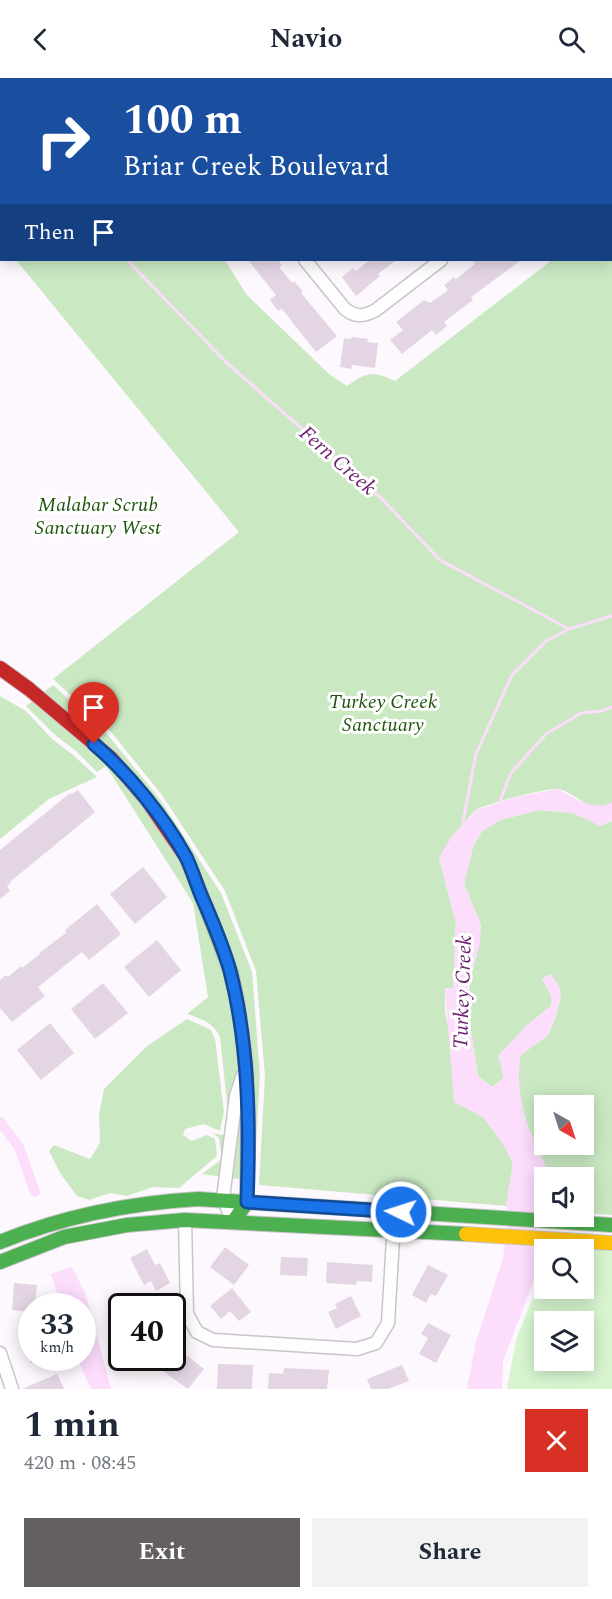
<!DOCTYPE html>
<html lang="en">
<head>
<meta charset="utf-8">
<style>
  body { margin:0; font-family:Spectral,serif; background:#f2f2f3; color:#1f2937; height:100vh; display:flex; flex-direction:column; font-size:22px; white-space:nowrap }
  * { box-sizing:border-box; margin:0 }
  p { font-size:20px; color:#747a83 }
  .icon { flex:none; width:33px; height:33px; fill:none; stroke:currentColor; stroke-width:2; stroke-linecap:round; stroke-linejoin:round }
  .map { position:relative; height:1311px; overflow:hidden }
  .panel { display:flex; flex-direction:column; background:#fff; flex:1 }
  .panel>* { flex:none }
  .top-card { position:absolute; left:0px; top:0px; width:612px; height:183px; box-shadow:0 3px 15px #0003; background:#1a4fa0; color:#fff; overflow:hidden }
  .needle { width:39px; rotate:141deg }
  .fabs { position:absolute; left:534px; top:1017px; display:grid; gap:12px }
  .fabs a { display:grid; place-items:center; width:60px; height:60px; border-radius:0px; background:#fff; box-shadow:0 3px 15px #0003; font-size:30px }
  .speed { position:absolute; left:18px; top:1215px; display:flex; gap:12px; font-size:30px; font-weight:700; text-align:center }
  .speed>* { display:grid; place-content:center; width:78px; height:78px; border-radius:50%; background:#fff; box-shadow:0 3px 15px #0003; line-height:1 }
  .speed small { font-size:15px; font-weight:400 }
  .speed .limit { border:3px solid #111; border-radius:9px; background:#fff; color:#111 }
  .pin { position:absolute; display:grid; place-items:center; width:51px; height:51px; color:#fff; margin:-62px -26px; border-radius:50% 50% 50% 0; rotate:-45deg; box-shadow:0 0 6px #0007 }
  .pin .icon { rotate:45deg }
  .me { position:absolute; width:66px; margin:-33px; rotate:274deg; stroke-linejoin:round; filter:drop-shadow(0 0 4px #0008) }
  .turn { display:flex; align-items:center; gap:21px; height:126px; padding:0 24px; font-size:27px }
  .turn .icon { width:78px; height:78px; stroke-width:2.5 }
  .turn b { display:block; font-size:42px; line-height:51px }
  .then { display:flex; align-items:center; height:57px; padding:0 24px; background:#0003; gap:12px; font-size:22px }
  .round { display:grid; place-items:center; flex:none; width:63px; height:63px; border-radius:0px; background:#f2f2f3 }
  .headline { display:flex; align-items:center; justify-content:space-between; height:102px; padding:0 24px }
  h1 { font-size:36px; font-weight:700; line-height:45px }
  .cta { display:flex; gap:12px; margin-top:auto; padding:12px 24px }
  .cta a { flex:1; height:69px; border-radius:0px; background:#635f63; color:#fff; font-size:24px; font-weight:700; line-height:69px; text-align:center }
  .cta a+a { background:#f2f2f3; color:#1f2937 }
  header { display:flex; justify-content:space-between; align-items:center; height:78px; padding:0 24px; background:#fff; font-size:27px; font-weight:700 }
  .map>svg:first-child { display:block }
</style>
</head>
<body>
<header><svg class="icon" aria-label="back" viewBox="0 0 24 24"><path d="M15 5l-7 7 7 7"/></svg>Navio<svg class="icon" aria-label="search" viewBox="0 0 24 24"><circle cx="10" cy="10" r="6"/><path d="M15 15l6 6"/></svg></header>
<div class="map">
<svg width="612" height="1311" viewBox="0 0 612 1311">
  <rect width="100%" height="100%" fill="#fdf8fd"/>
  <path fill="#d8f5d0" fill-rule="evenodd" d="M542 1167 612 1171V1311H507L516 1262 539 1205ZM544 1172H584V1210H544ZM544 1244H584V1282H544Z"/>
  <g fill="#cae9c3" fill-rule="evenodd">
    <path d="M612 135V724C591 739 574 712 557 711 546 710 485 726 476 732 469 737 446 771 439 780L456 845 453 910 445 911V933L450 958 484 1040 502 1064 513 1085 506 1128 259 1107 265 998 256 893 225 813 162 717 111 654 53 601 239 454 16 182H225L246 216 330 297 347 308C369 293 372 293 395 303L552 182H610Z"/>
    <path d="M53 607 108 657 159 720 221 815 252 894 260 997 254 1103 202 1096 222 1081 219 1060 213 1055 221 1057 225 1056 228 1034 220 959C214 945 202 941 187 936L208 919 193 825 106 688 97 694 76 673 55 657 26 628Z"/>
    <path d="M0 618 26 633 52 661 72 676 97 699 49 721 0 761Z"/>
    <path d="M538 732 573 735 601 748 612 743V1137L584 1135V1100L547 1099 548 1093C528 1049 515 1028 520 977L548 957 556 938 561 917 559 908 550 896 542 901 551 917V928L524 950 502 989 504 1000 492 1009 478 998 471 955 464 937 481 847 464 806 468 788 473 769 482 753 500 742ZM544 1028H584V1066H544Z"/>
    <path d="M187 941 211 952 215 961 224 1034 220 1053 204 1046 185 1051 183 1057 192 1063 207 1057 215 1061 217 1078 179 1110 153 1109 127 1118 110 1115 89 1122 77 1118 60 1095 49 1073 54 1067 90 1081 100 1065 99 1036 104 1011 147 968Z"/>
  </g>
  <g fill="#fcddfc">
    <path d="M558 711C574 719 595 735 612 724V743L601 748 573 735 538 732 500 742 482 753 473 769 464 806 481 847 480 865 468 909 464 937 471 955 478 998 492 1009 504 1000 498 978 524 950 551 928V917L542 901 550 896 559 908 561 917 556 938 548 957 520 978C515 1028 528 1049 548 1093L547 1099 544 1100 542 1131 538 1135 534 1202 503 1283 502 1311H467L476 1264 503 1180 509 1133 506 1128 513 1085 502 1064 484 1040 454 1024 445 912 453 910 456 846 439 780 452 758 476 732 520 718Z"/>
    <path d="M72 1189 86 1217 111 1311H91L77 1280H82V1228H61L51 1196Z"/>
  </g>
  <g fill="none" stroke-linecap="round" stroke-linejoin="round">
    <g stroke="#fcddfc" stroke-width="3">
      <path d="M0 65 2 66"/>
      <path d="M127 182 227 285 381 420 440 482 569 551 612 538"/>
      <path d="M498 728 511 695 546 656 581 635 602 633 612 629"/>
      <path d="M462 749 476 676 512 597 546 563 569 551"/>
    </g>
    <path stroke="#fcddfc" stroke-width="10" d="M0 1044 19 1069 35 1114"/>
  </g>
  <g fill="#e4d5e4">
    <path d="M248 182H278L282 187 279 189 292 205 294 203 303 214 301 215 337 258 316 274 282 231 278 233 270 222 276 217Z"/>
    <path d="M370 182H396L378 196 380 198 356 218 342 199 353 190 356 193Z"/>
    <path d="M472 182H521L471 219 473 222 444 244 447 248 436 257 432 252 402 276 390 262 403 252 396 244 424 222 430 225 448 212 444 207 454 199 456 201 475 186Z"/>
    <path d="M352 259 368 261 367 264 378 265 375 290 352 287 351 291 340 289 344 260 351 261Z"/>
    <path d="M78 712 95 734 10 804 11 805 7 808 10 813 0 821V772L70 715 71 716Z"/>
    <path d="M143 789 167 819 135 846 110 816Z"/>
    <path d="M97 826 121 856 89 882 82 874 38 909 45 918 12 944 0 930V902L6 897 8 899 21 888 22 890 40 876 39 875 66 855 65 852Z"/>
    <path d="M157 862 181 892 149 919 124 889Z"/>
    <path d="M103 905 128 935 95 961 71 931Z"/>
    <path d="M50 945 74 975 41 1002 17 972Z"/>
    <path d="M225 1169 249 1187 234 1207 210 1189Z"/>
    <path d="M147 1171 155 1187 160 1185 170 1205 156 1213 151 1203 144 1207 130 1180Z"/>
    <path d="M281 1179 308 1180 307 1198 280 1197Z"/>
    <path d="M327 1184 373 1187 372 1204 357 1203 356 1207 326 1205Z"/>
    <path d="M428 1187 448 1197 436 1218 431 1216 426 1225 412 1217Z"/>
    <path d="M14 1205 37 1207 35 1228H32V1234L12 1232Z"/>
    <path d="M232 1210 251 1234 239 1243 230 1233 221 1241 210 1228Z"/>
    <path d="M351 1218 361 1238 336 1251 328 1234 337 1230 335 1226Z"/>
    <path d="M428 1245 451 1257 436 1285 419 1276 428 1260 421 1256Z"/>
    <path d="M32 1254V1285H31L21 1258Z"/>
    <path d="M172 1266 204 1291 188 1311 156 1288 163 1280H172Z"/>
    <path d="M218 1286 253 1287 252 1311H217Z"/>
    <path d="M402 1287 409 1303 388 1311H371L367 1301Z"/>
    <path d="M284 1290 329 1292 327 1311H268L269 1295 283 1296Z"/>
    <path d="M57 1296 64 1311H22Z"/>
  </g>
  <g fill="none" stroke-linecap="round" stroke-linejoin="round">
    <defs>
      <g id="street">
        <path d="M492 0 494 2"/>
        <path d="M118 2 119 0"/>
        <path d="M242 2 244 0"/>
        <path d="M466 2 469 0"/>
        <path d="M0 156 2 154"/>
        <path d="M305 182 345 231C356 240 365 238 376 232L441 182"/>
        <path d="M185 1142 187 1236 197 1254 213 1262 357 1271 376 1265 388 1245 394 1144"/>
        <path d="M233 1144 223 1120 236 1018 243 997"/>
        <path d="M0 1275 12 1311"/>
      </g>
      <g id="fast">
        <path d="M202 819 231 894 238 927 246 987 248 1033 247 1124 233 1144"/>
        <path d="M0 1164C64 1138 130 1125 198 1121L612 1147"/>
        <path d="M0 1184 64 1159 127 1147 185 1142 466 1156"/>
      </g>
      <path id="slow" d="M466 1156 612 1165"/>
      <path id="jam" d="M0 590 29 611 111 680 147 722 186 779 202 819"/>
    </defs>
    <use href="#street" stroke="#c9c4c9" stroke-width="15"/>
    <use href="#fast" stroke="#c9c4c9" stroke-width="16"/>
    <use href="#slow" stroke="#c9c4c9" stroke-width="16"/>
    <use href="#jam" stroke="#c9c4c9" stroke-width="16"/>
    <use href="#street" stroke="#fffeff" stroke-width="12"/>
    <use href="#fast" stroke="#4caf50" stroke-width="14"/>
    <use href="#slow" stroke="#ffc107" stroke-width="14"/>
    <use href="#jam" stroke="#c62828" stroke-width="14"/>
  </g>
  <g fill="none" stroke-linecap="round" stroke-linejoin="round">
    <defs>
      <path id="route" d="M94 666C129 696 164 739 186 779 192 791 196 805 201 817 212 842 223 867 230 893 249 966 250 1049 247 1124L401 1134"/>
    </defs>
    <use href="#route" stroke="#114b97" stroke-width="15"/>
    <use href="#route" stroke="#1a73e8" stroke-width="10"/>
  </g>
  <g text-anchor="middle" stroke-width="6" stroke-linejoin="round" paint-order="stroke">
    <g font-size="20" font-style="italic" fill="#1d550c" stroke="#fff">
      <text x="98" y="433">Malabar Scrub<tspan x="98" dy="23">Sanctuary West</tspan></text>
      <text x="383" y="630">Turkey Creek<tspan x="383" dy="23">Sanctuary</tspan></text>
    </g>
    <g font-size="21" font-style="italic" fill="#6b1d6e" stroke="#fff">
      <text transform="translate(338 382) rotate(41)" y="7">Fern Creek</text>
      <text transform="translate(462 914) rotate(-88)" y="7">Turkey Creek</text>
    </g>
  </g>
</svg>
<div class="fabs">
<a><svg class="needle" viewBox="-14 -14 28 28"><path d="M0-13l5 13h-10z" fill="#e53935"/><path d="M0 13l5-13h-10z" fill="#747a83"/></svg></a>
<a><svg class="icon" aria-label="sound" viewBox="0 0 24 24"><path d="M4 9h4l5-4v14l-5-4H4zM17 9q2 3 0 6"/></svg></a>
<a><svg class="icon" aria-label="search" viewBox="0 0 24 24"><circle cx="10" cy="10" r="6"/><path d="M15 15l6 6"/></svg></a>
<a><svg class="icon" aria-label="layers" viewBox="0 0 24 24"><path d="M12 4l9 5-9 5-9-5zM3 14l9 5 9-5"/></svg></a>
</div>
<div class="speed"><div>33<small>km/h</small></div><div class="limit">40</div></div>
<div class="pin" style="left:94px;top:666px;background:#d93025"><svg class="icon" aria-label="arrive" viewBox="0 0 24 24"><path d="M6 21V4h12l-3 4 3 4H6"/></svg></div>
<svg class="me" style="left:401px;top:1134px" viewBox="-20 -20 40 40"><circle r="17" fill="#1a73e8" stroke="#fff" stroke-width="3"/><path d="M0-11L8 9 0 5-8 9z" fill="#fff"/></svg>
<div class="top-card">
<div class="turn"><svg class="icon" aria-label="right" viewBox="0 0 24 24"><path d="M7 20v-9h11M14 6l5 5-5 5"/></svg><div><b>100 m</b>Briar Creek Boulevard</div></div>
<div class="then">Then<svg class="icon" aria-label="arrive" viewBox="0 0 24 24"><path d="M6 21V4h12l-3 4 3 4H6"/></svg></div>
</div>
</div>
<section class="panel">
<div class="headline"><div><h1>1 min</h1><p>420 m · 08:45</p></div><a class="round" style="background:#d93025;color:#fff"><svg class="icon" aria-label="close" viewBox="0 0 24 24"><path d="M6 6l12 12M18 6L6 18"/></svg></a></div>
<div class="cta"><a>Exit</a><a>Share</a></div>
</section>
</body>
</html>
